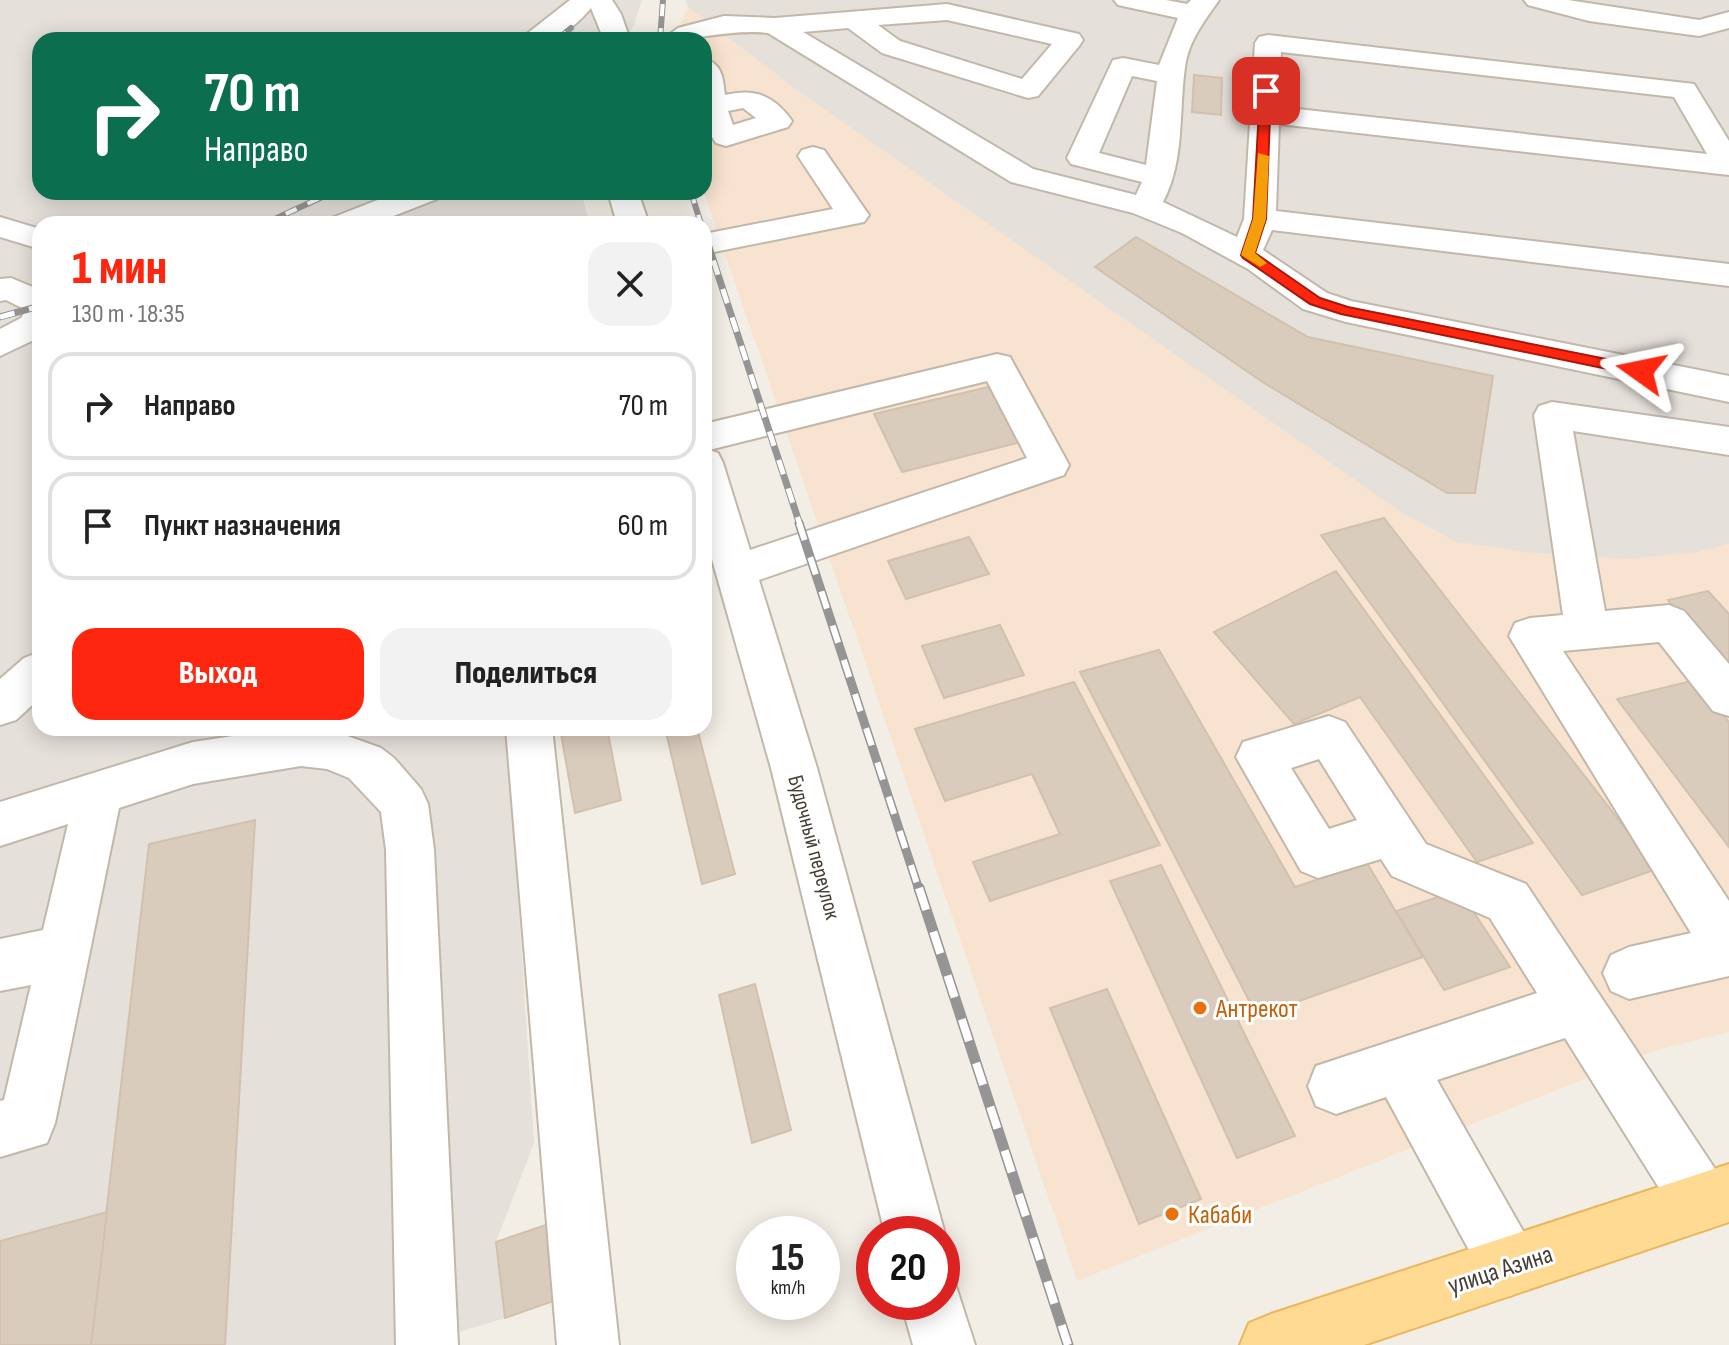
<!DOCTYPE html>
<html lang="ru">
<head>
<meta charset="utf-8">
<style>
  body { margin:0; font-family:"Sofia Sans Condensed",sans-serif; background:#f2f2f2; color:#222; height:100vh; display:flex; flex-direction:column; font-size:30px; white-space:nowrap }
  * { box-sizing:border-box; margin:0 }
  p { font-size:26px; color:#767676 }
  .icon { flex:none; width:44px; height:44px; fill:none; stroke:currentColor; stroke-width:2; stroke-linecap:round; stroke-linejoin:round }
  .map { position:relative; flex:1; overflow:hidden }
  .details { position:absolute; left:32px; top:216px; width:680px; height:520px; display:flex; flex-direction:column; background:#fff; border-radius:24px; box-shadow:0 4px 20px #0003 }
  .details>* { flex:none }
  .hud { position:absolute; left:32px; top:32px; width:680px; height:168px; border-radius:24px; box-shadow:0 4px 20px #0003; background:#0b6e4f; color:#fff; overflow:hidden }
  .speed { position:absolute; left:736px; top:1216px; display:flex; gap:16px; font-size:40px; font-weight:700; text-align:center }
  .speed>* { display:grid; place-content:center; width:104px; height:104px; border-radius:50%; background:#fff; box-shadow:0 4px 20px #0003; line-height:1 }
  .speed small { font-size:20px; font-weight:400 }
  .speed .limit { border:12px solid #d22; background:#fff; color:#111 }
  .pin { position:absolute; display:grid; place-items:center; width:68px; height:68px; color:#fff; margin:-34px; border-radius:16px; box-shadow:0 4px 12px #0006 }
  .me { position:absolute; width:88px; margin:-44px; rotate:282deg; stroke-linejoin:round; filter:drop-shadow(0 0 6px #0008) }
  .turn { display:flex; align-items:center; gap:28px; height:168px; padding:0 40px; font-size:36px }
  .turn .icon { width:104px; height:104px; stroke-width:2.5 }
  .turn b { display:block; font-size:56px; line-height:68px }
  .round { display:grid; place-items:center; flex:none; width:84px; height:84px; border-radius:24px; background:#f2f2f2 }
  .head { display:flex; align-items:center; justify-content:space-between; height:136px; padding:0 40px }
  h1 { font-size:48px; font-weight:800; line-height:60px; color:#ff2610 }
  .button { display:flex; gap:16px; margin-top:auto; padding:16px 40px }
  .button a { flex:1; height:92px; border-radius:24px; background:#ff2610; color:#fff; font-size:32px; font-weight:800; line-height:92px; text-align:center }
  .button a+a { background:#f2f2f2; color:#222 }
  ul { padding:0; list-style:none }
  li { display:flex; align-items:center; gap:24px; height:108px; margin:0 16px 12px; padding:0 24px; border:4px solid #e0e0e0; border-radius:24px }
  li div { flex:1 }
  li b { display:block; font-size:30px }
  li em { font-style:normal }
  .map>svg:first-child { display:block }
</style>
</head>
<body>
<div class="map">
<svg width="1729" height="1345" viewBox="0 0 1729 1345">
  <rect width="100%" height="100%" fill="#f3eee5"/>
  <path fill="#f7e3cf" d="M688 7 798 91 1402 513 1457 542 1525 552H1698L1729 544V1032L1657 1050 1077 1281 704 192V40H674Z"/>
  <g fill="#e5e0da">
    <path d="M0 0H642L634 25 624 40H40V192H581L590 224H40V728H507L534 1143 496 1242 505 1318 417 1345H0Z"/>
    <path d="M686 0H1729V544L1698 552 1627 559 1525 552 1457 542 1402 513 798 91 688 7Z"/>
  </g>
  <g fill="#d9ccbd" stroke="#d1c1ad" stroke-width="2">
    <path d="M1194 75 1222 78 1221 115 1192 112Z"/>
    <path d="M1136 237 1308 337 1493 376 1475 493H1447L1264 383 1095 267Z"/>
    <path d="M997 385 1029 440 902 472 874 414Z"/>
    <path d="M1384 518 1657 869 1582 895 1321 535Z"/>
    <path d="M969 537 989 574 906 599 888 561Z"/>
    <path d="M1336 571 1533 843 1477 862 1360 697 1294 724 1214 632Z"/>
    <path d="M1708 591 1729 614V672L1668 600Z"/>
    <path d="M1000 625 1024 675 944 698 922 646Z"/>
    <path d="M1159 650 1295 887 1367 863 1423 957 1257 1016 1080 672Z"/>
    <path d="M1695 680 1729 722V847L1617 699Z"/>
    <path d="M1074 682 1160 845 990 901 973 862 1060 834 1032 774 945 801 915 729Z"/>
    <path d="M560 728H607L621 800 575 813Z"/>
    <path d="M665 728H697L735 874 702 884Z"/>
    <path d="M255 820 225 1345H91L149 844Z"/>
    <path d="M1161 865 1295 1136 1237 1158 1110 881Z"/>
    <path d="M1459 890 1510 967 1444 990 1396 911Z"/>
    <path d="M755 984 791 1130 752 1143 719 995Z"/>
    <path d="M1107 989 1201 1199 1139 1224 1050 1008Z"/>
    <path d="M107 1212 91 1345H0V1241Z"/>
    <path d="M563 1219 573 1294 505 1318 496 1242Z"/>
  </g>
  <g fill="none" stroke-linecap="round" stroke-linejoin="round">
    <defs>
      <g id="minor">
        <path d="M570 0H612L621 14 630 40H604L591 8C567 36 554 40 519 40Z"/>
        <path d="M1114 0H1166L1187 4 1191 0H1219C1206 19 1191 37 1186 61 1178 107 1186 159 1163 202L1237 237 1244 219 1255 43 1259 37 1268 35 1694 84 1729 141V175L1279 124 1276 211 1729 264V286L1272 230 1263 250 1327 293 1351 301 1729 376V402L1346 322 1303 309 1248 269 1182 233 1133 213 1011 182 768 33C731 29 698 40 662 40L678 28 724 16 775 18 947 4 1079 34 1083 40 1079 46 1038 96 1028 98 882 53 848 28 803 32 1033 169 1136 195 1142 182 1071 164 1067 158 1113 60 1123 58 1159 65 1178 18 1118 5ZM947 20 1052 44 1022 79 900 41 878 25ZM1281 52 1674 97 1707 154 1279 107ZM1132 76 1157 81 1146 165 1099 153Z"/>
        <path d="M1524 0H1568L1699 20 1729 12V28L1699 36 1589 21 1528 5Z"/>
        <path d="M704 59C722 63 723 78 725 95 754 88 774 95 792 121L788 127 726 146 716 143 704 125ZM743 108 756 118 733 125 728 111Z"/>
        <path d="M813 147 824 150 864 208 869 215 864 222 704 254V234L833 209 798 156 802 150Z"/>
        <path d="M398 192H441L437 199 373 224H329L334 217Z"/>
        <path d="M608 192H638L649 224H617Z"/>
        <path d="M0 217 40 229V249L0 237Z"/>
        <path d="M11 278 40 290V337L0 356V329L21 318 26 310 6 300 0 301V279Z"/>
        <path d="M997 354 1010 357 1069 465 1064 475 759 580 817 768 945 1234 942 1241V1234H885L771 768 704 531V424ZM987 381 1027 458 750 550 723 463 718 453 709 450Z"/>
        <path d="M1552 402 1729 427V455L1573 431 1605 611 1669 605 1684 611 1729 664V716L1713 711 1659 642 1563 651 1729 901V976L1629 999 1611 991 1603 973 1611 955 1629 947 1691 933 1509 636 1515 623 1530 618 1563 615 1534 415 1539 406Z"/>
        <path d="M40 652V698L16 720 0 725V679L24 658Z"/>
        <path d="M1329 716 1345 722 1426 844 1526 884 1723 1181C1729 1198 1729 1206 1723 1223L1702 1231 1681 1223 1565 1038 1437 1080 1531 1245 1540 1266 1531 1287 1510 1296 1489 1287 1386 1097 1336 1114 1316 1106 1308 1086 1316 1066 1537 993 1490 918 1392 876 1381 859 1318 878 1301 871 1236 757 1243 742ZM1319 759 1357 820 1329 829 1291 768Z"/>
        <path d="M285 728 328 729 381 748 394 758 421 789 428 804 434 850 458 1345H396L386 850 381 812 349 778 327 769 301 766 193 784 119 808 55 1123 47 1143 0 1157V1101L4 1100 31 985 0 991V939L43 930 68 824 0 846V802L193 742Z"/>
        <path d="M506 728H552L619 1345H557Z"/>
        <path d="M942 1275 954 1280 975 1345H913L901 1302H942Z"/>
      </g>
      <path id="major" d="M1729 1164V1222L1364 1345H1240L1249 1323 1271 1314Z"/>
    </defs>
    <use href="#minor" stroke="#c2b8aa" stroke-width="4"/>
    <use href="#major" stroke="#e9b75d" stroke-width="4"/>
    <use href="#minor" fill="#fff" fill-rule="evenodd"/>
    <use href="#major" fill="#ffda92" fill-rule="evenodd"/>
    <defs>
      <g id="rail-far3">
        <path d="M557 40 571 28"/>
        <path d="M660 40 663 0"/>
        <path d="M691 192 701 224"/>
        <path d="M264 224 333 192"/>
      </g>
      <g id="rail-far2">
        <path d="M704 232 800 525"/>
        <path d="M0 317 40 306"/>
      </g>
      <path id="rail-far1" d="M799 523 919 890"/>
      <path id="rail" d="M919 888 1068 1345"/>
    </defs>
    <use href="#rail-far3" stroke="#959595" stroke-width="6"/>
    <use href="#rail-far2" stroke="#959595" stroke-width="7"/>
    <use href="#rail-far1" stroke="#959595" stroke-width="9"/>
    <use href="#rail" stroke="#959595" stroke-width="11"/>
    <use href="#rail-far3" stroke="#fff" stroke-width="4" stroke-dasharray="12" stroke-linecap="butt"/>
    <use href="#rail-far2" stroke="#fff" stroke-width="5" stroke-dasharray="15" stroke-linecap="butt"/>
    <use href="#rail-far1" stroke="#fff" stroke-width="6" stroke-dasharray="18" stroke-linecap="butt"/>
    <use href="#rail" stroke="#fff" stroke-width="8" stroke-dasharray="23" stroke-linecap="butt"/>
  </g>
  <path fill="#ff2610" stroke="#a6190a" stroke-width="2" d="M1266 87 1271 91 1266 219 1255 253 1320 298 1348 307 1641 366 1648 371 1646 375 1641 376 1341 314 1310 304 1243 258 1241 255 1253 219 1260 91Z"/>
  <path fill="#f59e0b" d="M1258 153 1269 156 1266 219 1255 253 1267 263 1260 267 1241 255 1253 219Z"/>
  <g fill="#e8710a" stroke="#fff" stroke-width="3">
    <circle cx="1200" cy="1008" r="8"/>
    <circle cx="1172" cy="1214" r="8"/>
  </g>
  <g text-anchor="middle" stroke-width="6" stroke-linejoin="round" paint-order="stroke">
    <g font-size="22" fill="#463e34" stroke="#fff">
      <text transform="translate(815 847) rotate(75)" y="8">Будочный переулок</text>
    </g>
    <g font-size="26" fill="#c56008" stroke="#fff" text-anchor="start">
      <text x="1216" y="1017">Антрекот</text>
      <text x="1188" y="1223">Кабаби</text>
    </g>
    <g font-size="26" fill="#463e34" stroke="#fff">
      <text transform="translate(1500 1269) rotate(-18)" y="9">улица Азина</text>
    </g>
  </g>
</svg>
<div class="speed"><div>15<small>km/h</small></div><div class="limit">20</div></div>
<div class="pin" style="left:1266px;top:91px;background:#d93025"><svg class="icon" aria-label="arrive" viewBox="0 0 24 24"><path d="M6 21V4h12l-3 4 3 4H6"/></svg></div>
<svg class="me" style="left:1641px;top:371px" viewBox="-20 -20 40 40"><path d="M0-17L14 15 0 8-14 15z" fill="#ff2610" stroke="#fff" stroke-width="4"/></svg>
<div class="hud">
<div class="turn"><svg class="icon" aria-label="right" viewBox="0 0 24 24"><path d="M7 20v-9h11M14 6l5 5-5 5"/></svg><div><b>70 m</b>Направо</div></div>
</div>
<section class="details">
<div class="head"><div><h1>1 мин</h1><p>130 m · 18:35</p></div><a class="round"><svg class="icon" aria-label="close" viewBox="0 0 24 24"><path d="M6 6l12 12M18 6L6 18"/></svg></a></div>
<ul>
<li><svg class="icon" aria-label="right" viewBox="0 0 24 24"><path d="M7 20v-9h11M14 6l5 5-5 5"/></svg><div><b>Направо</b></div><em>70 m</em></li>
<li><svg class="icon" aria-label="arrive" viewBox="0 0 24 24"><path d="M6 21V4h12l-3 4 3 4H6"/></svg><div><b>Пункт назначения</b></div><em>60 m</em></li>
</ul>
<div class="button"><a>Выход</a><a>Поделиться</a></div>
</section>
</div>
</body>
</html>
